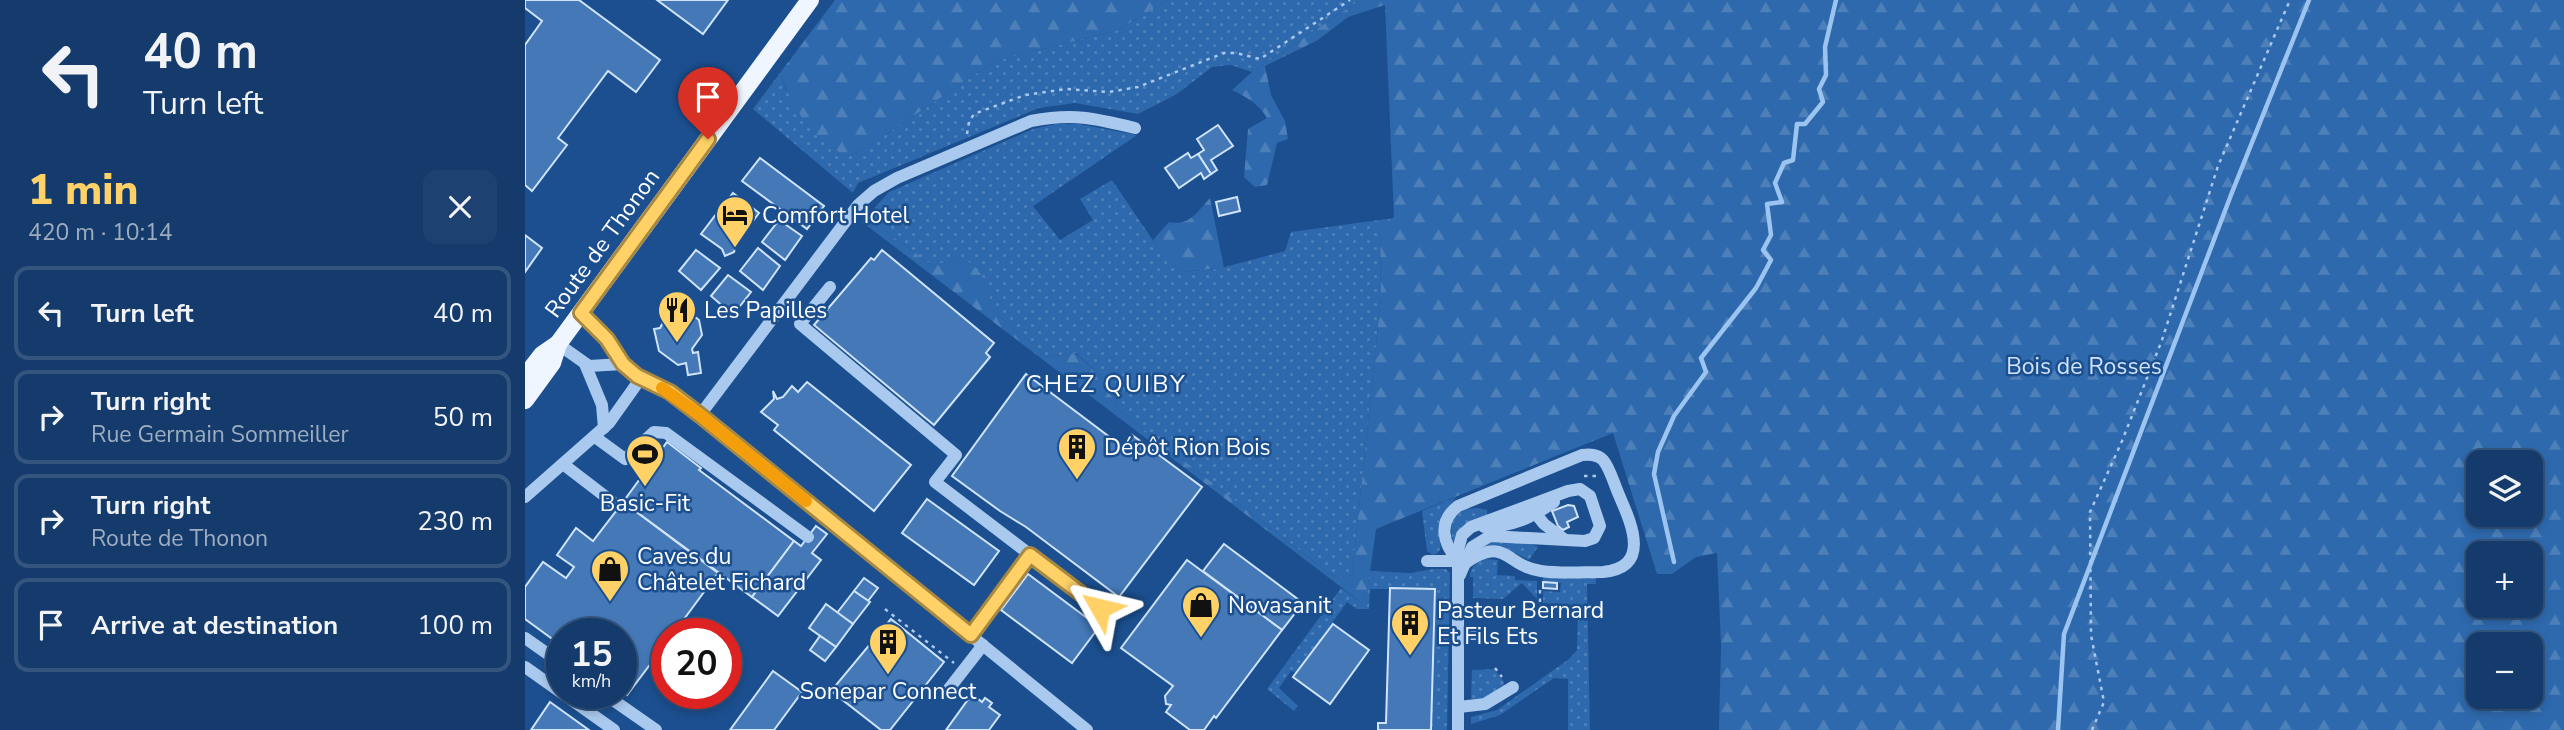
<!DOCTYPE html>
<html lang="en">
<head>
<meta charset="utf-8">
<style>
  body { margin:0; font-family:"Nunito Sans",sans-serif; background:#1d4271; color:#f1f3f6; height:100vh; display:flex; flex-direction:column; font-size:26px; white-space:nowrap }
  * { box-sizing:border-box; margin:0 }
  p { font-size:23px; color:#9dadc1 }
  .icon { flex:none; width:38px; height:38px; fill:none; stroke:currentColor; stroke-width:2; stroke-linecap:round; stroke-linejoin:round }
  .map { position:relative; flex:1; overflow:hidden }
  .panel { display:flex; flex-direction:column; background:#143b6b; width:525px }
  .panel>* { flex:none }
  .banner { background:#143b6b; color:#f1f3f6; overflow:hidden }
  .tools { position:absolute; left:1941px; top:450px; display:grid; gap:14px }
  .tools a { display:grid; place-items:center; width:77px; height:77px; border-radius:14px; background:#143b6b; box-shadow:0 4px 10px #0003,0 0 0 2px #33557e; font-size:35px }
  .speed { position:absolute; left:21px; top:618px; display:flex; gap:14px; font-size:35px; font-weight:700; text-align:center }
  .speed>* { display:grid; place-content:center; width:91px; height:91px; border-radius:50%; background:#143b6b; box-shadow:0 4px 10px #0003,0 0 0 2px #33557e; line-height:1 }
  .speed small { font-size:18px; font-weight:400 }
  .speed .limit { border:10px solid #d22; background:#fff; color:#111 }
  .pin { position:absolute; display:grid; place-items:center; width:60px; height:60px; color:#fff; margin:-72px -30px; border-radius:50% 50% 50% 0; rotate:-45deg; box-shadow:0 0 7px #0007 }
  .pin .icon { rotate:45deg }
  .me { position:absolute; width:77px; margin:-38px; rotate:307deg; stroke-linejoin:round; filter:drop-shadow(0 0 5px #0008) }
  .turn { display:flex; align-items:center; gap:24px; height:147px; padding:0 28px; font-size:32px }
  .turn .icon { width:91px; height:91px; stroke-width:2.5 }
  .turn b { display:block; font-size:49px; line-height:60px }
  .round { display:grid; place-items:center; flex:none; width:74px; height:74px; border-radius:14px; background:#1d4271 }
  .overview { display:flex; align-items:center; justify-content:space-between; height:119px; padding:0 28px }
  h1 { font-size:42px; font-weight:800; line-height:52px; color:#ffd166 }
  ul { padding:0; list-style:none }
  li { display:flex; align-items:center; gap:21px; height:94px; margin:0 14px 10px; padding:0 14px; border:4px solid #33557e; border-radius:14px }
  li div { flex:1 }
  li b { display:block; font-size:26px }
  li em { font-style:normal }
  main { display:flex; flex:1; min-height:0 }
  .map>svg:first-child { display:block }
</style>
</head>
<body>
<main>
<section class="panel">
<div class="banner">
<div class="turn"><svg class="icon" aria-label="left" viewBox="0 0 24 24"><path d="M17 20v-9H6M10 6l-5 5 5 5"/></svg><div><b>40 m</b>Turn left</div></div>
</div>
<div class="overview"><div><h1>1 min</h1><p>420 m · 10:14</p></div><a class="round"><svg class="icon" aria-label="close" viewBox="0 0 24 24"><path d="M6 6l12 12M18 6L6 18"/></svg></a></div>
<ul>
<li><svg class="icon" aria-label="left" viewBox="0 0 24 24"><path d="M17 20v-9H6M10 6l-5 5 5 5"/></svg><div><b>Turn left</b></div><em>40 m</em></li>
<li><svg class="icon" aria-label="right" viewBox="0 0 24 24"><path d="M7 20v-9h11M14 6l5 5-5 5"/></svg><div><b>Turn right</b><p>Rue Germain Sommeiller</p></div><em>50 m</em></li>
<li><svg class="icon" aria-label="right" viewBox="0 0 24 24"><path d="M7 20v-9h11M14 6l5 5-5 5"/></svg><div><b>Turn right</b><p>Route de Thonon</p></div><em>230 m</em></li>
<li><svg class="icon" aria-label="arrive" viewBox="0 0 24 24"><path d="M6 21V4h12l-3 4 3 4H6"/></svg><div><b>Arrive at destination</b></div><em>100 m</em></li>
</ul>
</section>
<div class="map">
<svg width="2039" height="730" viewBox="0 0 2039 730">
  <defs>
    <pattern id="grass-dots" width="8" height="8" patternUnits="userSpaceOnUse" patternTransform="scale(1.75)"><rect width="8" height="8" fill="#2e69ad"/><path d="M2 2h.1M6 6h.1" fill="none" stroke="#4d80b9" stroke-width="1.8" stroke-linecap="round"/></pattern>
    <pattern id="forest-firs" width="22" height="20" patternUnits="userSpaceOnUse" patternTransform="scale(1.75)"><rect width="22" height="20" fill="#2e69ad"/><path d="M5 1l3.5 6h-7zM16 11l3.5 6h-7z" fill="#4d80b9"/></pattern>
  </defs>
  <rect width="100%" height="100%" fill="#1b4f8f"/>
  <g fill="url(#grass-dots)">
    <path d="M643 0H835L727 72 706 65 687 67 652 94 613 114 550 103 514 108 333 183 328 193 228 109 255 73 261 90 322 157 341 148 470 61 593 30Z"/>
    <path d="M531 124H554L612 135 508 206 535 240 568 220 555 199 587 180 644 264 655 272 692 269 760 251 766 232 869 218 855 228 856 297 827 575 816 577 805 574 595 411 573 373 551 353 522 357 465 308V286L431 259 408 266 341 217 364 192 508 129Z"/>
    <path d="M931 497C918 514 910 525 916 547L913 553 908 555 902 551 897 511Z"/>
    <path d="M952 508 962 510V516L927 547 926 521 939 509Z"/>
    <path d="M999 541 1013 547 1004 560 982 549 958 548 957 546 962 542Z"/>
    <path d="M959 559 973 560 972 575 990 576V580L1012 581V599L997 583 978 599 948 598V577H945C945 567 951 563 959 559Z"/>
    <path d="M908 569H921L925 573 922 730H906L909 589H845L844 609H832L822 602 771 673 766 671 754 688 773 706 769 711 742 689 816 588 837 603 842 594 845 571 886 573Z"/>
    <path d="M1018 575 1071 578V584H1062L1065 730H1043V679L1029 678 975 715 946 724V717L972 710 1044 659 1052 650 1053 605 1018 603V591L1035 592 1036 583 1018 582Z"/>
    <path d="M969 669 979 682V685L960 698 946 699 947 670Z"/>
  </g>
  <g fill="url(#forest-firs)" fill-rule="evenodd">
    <path d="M310 0H643L593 30 470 61 341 148 322 157C286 135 269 113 255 73Z"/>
    <path d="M835 0H2039V730H1194L1196 645 1192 553 1171 557 1147 574H1132L1088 433 851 529 842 594 837 603 337 222 341 217 408 266 431 259 447 263 465 286V308L522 357 550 353 573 373 595 411 805 574 816 577 827 575 856 297 855 228 869 217 860 5 823 17 793 40 740 66 746 95 760 121 763 139 752 143 742 185 730 187 719 177 723 129 742 118C733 103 723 98 707 90L727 72ZM1953 462H2006V514H1953ZM1953 553H2006V606H1953ZM1953 644H2006V696H1953Z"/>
    <path d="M685 198 699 268 655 272 644 265 628 240 644 222C664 227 673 211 685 198Z"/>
  </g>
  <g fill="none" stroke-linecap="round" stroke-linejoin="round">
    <g stroke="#9cc4f0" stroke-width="4.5">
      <path d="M1149 562 1129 474 1133 452 1149 416 1181 372 1176 358 1231 288 1246 260 1238 250 1246 235 1242 204 1257 202 1250 183 1259 163 1268 160 1272 124H1280L1298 102 1294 89 1301 75 1300 47 1311 0"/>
      <path d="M1533 730 1539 634 1706 195 1784 0"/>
    </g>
  </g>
  <g fill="#4478b7" stroke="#cfe3fa" stroke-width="2">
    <path d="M0 0H54L135 60 111 92 83 71 33 138 42 145 7 191 0 185V45L17 21 0 8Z"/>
    <path d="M132 0H203L178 34Z"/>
    <path d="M693 125 708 146 686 160 692 170 686 174 673 154 679 150 672 139Z"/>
    <path d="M663 153 666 158 673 154 686 174 679 179 676 173 654 188 640 168Z"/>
    <path d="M235 158 299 206 282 229 217 181Z"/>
    <path d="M208 193 234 213 225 225 218 219 219 233 211 245 209 252 200 256 197 249 176 234 192 213 206 211 199 205Z"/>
    <path d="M712 197 715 211 694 216 691 202Z"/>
    <path d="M254 220 277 236 260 260 237 242Z"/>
    <path d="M0 235 17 248 0 272Z"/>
    <path d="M233 248 255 266 238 290 215 271Z"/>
    <path d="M171 250 195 268 176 290 154 271Z"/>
    <path d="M357 250 469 343 461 353 465 357 409 425 289 325 346 258 349 260Z"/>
    <path d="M203 275 226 292 208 315 186 296Z"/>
    <path d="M161 310 174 320 177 335 167 349 168 353 173 352 176 373 163 375 161 363 153 365 134 351 129 329 135 328 144 312Z"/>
    <path d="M501 374 598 447 607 435 677 487 594 597 501 527 475 511 427 476Z"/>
    <path d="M282 382 386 465 349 511 249 430 253 425 236 412 249 399 248 391 252 399 258 397 267 386 273 392Z"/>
    <path d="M142 442 176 468 174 470 269 541 227 597 98 502Z"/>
    <path d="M402 499 474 551 449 585 377 533Z"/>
    <path d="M98 502 193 573 148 634H142V642L102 695 96 690V634H37V646L0 619V587L18 562 41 578 49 567 32 555 51 528 68 541Z"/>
    <path d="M1043 505 1049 506 1053 517 1042 522 1044 527 1038 530 1033 526 1027 511Z"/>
    <path d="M291 526 302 534 287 553 296 560 253 616 227 597 269 541 276 546Z"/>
    <path d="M699 544 778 603 757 630 678 571Z"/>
    <path d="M662 560 757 630 691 718 689 716 679 730H665L641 712 646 705 641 704 640 696 648 686 596 648Z"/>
    <path d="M503 574 574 627 547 663 476 610Z"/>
    <path d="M339 578 353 588 343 601 329 591Z"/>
    <path d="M1018 582 1032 583V589L1018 588Z"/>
    <path d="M865 588 910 589 906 730H853V723H861Z"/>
    <path d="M329 591 345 602 328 624 312 613Z"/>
    <path d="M301 604 328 624 311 647 284 628Z"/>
    <path d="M366 619 419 662 365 730H356L306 691Z"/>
    <path d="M808 624 844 650 805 704 768 677Z"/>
    <path d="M295 636 311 647 300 661 285 650Z"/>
    <path d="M248 671 277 692 249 730H205Z"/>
    <path d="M447 694 457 702 460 698 467 703 464 707 475 715 464 730H421Z"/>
    <path d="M25 702 64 730H6Z"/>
  </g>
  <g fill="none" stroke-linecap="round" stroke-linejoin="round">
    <g stroke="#a9c9ee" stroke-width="2.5" stroke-dasharray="3.5 5" stroke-linecap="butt">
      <path d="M442 134 444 122 449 114 500 95 541 89 584 92 613 87 699 53H711L735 59 825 0"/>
      <path d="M1059 476H1073"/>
      <path d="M1015 602V585"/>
      <path d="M360 609 429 663"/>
      <path d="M970 668 977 677"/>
      <path d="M1567 730 1579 702 1566 635 1565 512 1597 441 1637 340 1693 166 1765 0"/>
    </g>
    <g stroke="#a9c9ee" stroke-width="12">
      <path d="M305 287 275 324 431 455 410 482 575 608"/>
      <path d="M56 313 82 339 98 364 112 375 145 392 175 415 562 730"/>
      <path d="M33 344 64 366 98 364"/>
      <path d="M60 364 77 405 79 428"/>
      <path d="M175 415 333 205 349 191 372 178 506 121C548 113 569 118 610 128"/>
      <path d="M70 437 100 459 129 432 141 433 283 537"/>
      <path d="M38 464 94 507"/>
      <path d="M0 497 84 423 116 378"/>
      <path d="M1011 514 1019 524 1039 539"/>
      <path d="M959 527C987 527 1006 518 1029 502"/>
      <path d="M902 561H933"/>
      <path d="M933 561C918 544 912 522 933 506L1057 455C1065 454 1072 454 1078 460 1085 468 1089 484 1094 495 1106 523 1127 567 1078 572 1058 572 1036 574 1016 571 980 566 981 534 939 564"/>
      <path d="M935 634H950"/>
      <path d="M446 635 505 555"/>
      <path d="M0 638 37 664"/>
      <path d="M0 667 89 730"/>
      <path d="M423 690 458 645"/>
      <path d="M78 693 131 730"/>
      <path d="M934 707 960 704 988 687"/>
      <path d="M933 730V550L937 535 946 527 1043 491 1055 489 1065 496 1075 526 1069 538 1060 541 965 536 947 547 935 575"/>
    </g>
    <g stroke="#f0f6ff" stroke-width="18">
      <path d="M0 377 17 355 33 344"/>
      <path d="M0 400 27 363 33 344 285 0"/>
    </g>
  </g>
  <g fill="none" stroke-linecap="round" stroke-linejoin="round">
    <defs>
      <path id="route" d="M183 139 56 313 82 339 98 364 112 376 145 392 175 415 446 635 505 555 575 608"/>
    </defs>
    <use href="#route" stroke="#a68842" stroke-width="18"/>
    <use href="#route" stroke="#ffd166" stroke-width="12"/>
    <path stroke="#f59e0b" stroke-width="12" d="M137 388 175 415 281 501"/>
  </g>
  <defs>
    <symbol id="hotel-pin" viewBox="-11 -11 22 30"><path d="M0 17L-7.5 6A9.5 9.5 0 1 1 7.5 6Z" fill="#ffd166" stroke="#1b4f8f"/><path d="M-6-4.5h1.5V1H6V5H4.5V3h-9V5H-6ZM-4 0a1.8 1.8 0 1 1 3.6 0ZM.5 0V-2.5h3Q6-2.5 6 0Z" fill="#111"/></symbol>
    <symbol id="restaurant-pin" viewBox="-11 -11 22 30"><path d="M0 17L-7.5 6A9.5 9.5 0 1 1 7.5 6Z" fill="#ffd166" stroke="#1b4f8f"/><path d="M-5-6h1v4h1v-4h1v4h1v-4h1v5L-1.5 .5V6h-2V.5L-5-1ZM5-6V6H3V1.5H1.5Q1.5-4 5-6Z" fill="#111"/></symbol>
    <symbol id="building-pin" viewBox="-11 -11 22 30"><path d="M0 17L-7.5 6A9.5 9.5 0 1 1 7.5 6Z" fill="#ffd166" stroke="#1b4f8f"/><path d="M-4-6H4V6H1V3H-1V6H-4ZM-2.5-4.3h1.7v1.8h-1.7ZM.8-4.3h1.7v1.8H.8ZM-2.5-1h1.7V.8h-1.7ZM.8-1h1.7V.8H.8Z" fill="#111"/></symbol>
    <symbol id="stadium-pin" viewBox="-11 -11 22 30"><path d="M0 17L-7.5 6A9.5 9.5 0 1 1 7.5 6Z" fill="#ffd166" stroke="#1b4f8f"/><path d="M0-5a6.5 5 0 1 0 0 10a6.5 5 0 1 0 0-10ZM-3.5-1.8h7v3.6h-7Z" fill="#111"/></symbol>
    <symbol id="shop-pin" viewBox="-11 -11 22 30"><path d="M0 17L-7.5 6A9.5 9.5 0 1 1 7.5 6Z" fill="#ffd166" stroke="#1b4f8f"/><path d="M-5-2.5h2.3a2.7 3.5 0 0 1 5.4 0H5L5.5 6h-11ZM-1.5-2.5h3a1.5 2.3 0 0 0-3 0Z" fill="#111"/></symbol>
  </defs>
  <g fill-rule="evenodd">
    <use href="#hotel-pin" x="188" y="193" width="44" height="60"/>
    <use href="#restaurant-pin" x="130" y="288" width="44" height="60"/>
    <use href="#building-pin" x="530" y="425" width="44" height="60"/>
    <use href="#stadium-pin" x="98" y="432" width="44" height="60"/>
    <use href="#shop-pin" x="63" y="547" width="44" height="60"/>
    <use href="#shop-pin" x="654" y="583" width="44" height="60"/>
    <use href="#building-pin" x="863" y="601" width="44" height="60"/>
    <use href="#building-pin" x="341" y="620" width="44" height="60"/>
  </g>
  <g text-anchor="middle" stroke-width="5" stroke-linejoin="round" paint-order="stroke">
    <g font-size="23" fill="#fff" stroke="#1b4f8f" text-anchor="start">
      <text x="237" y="223">Comfort Hotel</text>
      <text x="179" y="318">Les Papilles</text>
      <text x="579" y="455">Dépôt Rion Bois</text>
      <text x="120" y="511" text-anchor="middle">Basic-Fit</text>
      <text x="112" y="564">Caves du<tspan x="112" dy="26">Châtelet Fichard</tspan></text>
      <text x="703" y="613">Novasanit</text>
      <text x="912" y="618">Pasteur Bernard<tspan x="912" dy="26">Et Fils Ets</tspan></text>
      <text x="363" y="699" text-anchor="middle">Sonepar Connect</text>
    </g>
    <g font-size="23" fill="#fff" stroke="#1b4f8f">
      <text transform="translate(77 243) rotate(-54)" y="8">Route de Thonon</text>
    </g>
    <g font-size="23" fill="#cfe3fa" stroke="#1b4f8f">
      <text x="1559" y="374">Bois de Rosses</text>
    </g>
    <g font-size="24" letter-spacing="2" fill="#fff" stroke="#1b4f8f">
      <text x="581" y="392">CHEZ QUIBY</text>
    </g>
  </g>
</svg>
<div class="tools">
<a><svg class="icon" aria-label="layers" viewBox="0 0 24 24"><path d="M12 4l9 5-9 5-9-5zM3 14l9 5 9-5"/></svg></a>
<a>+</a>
<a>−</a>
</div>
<div class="speed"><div>15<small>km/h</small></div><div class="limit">20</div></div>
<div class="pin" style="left:183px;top:139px;background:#d93025"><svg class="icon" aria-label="arrive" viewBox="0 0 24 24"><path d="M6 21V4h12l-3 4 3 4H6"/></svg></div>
<svg class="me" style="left:575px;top:608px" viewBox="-20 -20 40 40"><path d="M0-17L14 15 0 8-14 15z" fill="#ffd166" stroke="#fff" stroke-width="4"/></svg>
</div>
</main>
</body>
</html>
